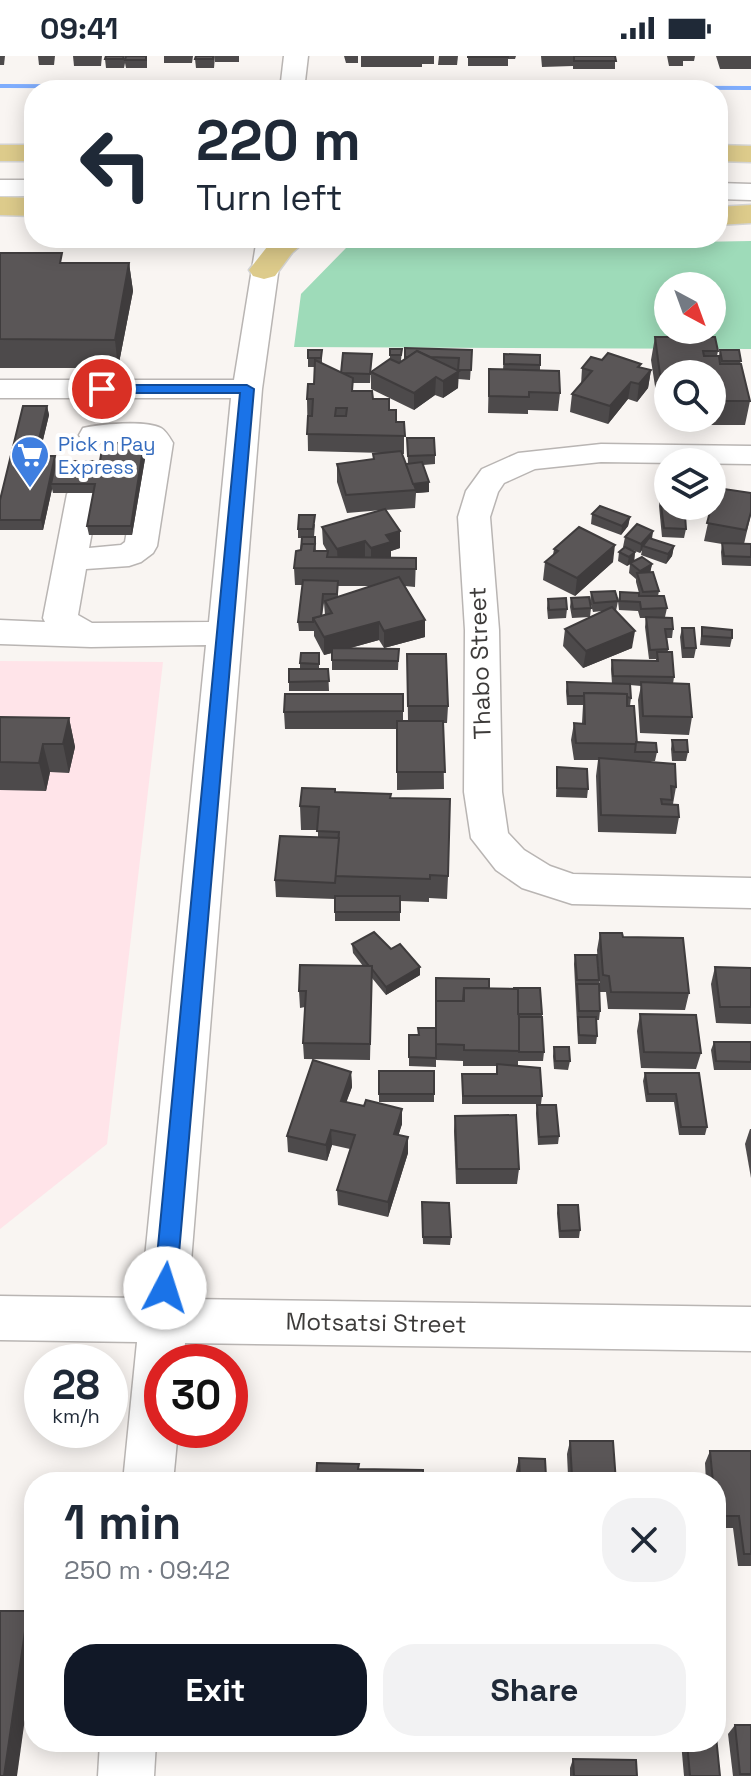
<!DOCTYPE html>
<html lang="en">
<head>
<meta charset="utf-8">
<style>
  body { margin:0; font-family:"Space Grotesk",sans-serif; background:#f2f2f3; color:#1f2937; height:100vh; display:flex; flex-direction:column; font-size:30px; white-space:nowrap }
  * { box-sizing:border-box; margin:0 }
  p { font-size:26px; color:#747a83 }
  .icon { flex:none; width:44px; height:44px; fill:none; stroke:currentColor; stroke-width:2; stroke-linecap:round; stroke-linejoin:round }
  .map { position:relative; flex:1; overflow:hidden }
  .sheet { position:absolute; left:24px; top:1416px; width:702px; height:280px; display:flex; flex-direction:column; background:#fff; border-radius:32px; box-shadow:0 4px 20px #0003 }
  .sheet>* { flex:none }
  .guide { position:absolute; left:24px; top:24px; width:704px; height:168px; border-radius:32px; box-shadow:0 4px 20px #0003; background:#fff; color:#1f2937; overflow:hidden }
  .needle { width:52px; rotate:139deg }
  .fabs { position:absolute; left:654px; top:216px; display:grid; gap:16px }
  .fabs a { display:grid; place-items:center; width:72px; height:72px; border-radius:50%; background:#fff; box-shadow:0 4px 20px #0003; font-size:40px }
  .speed { position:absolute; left:24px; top:1288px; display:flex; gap:16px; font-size:40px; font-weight:700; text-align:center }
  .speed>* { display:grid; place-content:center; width:104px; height:104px; border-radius:50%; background:#fff; box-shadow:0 4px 20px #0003; line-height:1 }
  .speed small { font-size:20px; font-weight:400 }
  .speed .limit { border:12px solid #d22; background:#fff; color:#111 }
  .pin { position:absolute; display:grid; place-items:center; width:68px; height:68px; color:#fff; margin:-34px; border:4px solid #fff; border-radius:50%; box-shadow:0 2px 8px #0007 }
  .me { position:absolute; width:88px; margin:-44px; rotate:5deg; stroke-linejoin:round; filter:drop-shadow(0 0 6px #0008) }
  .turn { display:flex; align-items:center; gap:28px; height:168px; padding:0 40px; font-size:36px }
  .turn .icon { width:104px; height:104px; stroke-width:2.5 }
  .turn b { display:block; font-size:56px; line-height:68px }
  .round { display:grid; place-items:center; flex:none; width:84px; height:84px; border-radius:32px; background:#f2f2f3 }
  .overview { display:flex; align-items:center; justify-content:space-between; height:136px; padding:0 40px }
  h1 { font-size:48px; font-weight:700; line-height:60px }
  .action { display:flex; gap:16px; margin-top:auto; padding:16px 40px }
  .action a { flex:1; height:92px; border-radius:32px; background:#111827; color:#fff; font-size:32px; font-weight:700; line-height:92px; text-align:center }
  .action a+a { background:#f2f2f3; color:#1f2937 }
  .status { display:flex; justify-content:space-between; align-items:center; height:56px; padding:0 40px; background:#fff; direction:ltr }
  .status svg { height:22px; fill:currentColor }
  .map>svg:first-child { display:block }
</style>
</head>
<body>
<div class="status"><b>09:41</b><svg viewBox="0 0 49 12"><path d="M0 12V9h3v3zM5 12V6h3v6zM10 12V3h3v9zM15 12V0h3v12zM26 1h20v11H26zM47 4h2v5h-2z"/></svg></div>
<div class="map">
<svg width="751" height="1720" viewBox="0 0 751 1720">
  <rect width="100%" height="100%" fill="#f9f5f2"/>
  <path fill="#ffe4e9" d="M0 605 163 606 107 1088 0 1173Z"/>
  <path fill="#9edbb9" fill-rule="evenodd" d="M751 185V293L294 291 301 238 346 192ZM668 230H712V274H668Z"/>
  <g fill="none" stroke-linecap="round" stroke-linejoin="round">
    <path fill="#7fadfd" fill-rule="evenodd" d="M0 28 751 30V34L0 32Z"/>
    <defs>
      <g id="minor">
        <path d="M284 0H308L304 34H280Z"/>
        <rect x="0" y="124" width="34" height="16"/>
        <path d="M718 127 751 128V144L718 143Z"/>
        <path d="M257 182H283L262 333 188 1243 751 1251V1295L185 1287 183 1306H162V1374H178L173 1426H123L137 1286 0 1284V1240L141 1242 206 589 91 591 0 588V564L45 566 43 562 67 438 72 431 83 428 94 431 99 438 89 492 121 489 125 486 142 389 83 386 79 379 83 372C99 368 146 364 161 372 166 375 170 382 173 387L157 490 153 497 141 506 129 510 86 513 78 559 92 567 209 566 231 342H0V324H234Z"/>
        <path d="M601 388 751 390V408L601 406 535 413 504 427 498 436 490 461 499 574 502 736 508 777 524 794 550 810 573 818 751 822V852L572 848 522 832 496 814 471 782 464 736 465 574 458 461 466 435 482 413 518 397Z"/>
        <path d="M100 1686H156L154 1720H98Z"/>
      </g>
      <g id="major">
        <rect x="0" y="89" width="34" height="16"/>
        <path d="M718 89 751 90V106L718 105Z"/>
        <path d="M0 141 34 142V160L0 159Z"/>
        <path d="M751 149V167L718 169V151Z"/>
        <path d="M274 182H309L292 197 275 220 264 223 253 220 249 214Z"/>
      </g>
    </defs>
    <use href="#minor" stroke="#b9b5b3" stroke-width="3"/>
    <use href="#major" stroke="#d4d4d4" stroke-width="3"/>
    <use href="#minor" fill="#fff" fill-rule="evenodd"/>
    <use href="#major" fill="#ddcb8b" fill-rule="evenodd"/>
  </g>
  <g fill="#4d4a4b" fill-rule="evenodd">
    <path d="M0 0H5L4 9H0Z"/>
    <path d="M38 0H55L54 9H39Z"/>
    <path d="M73 0H102L101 10H74Z"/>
    <path d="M147 0V12H126L125 7 124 12H106L105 3Z"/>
    <path d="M164 0H193L192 7H164Z"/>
    <rect x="215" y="0" width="24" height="6"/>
    <path d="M215 0 214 12H196L195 3Z"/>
    <path d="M344 0H358V7H346Z"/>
    <path d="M361 0H434V8H422V11H361Z"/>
    <path d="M439 0H458L457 9H438Z"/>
    <path d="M468 0H516L515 3H508V10H468Z"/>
    <path d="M541 0H615V13H573V10L542 11Z"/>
    <path d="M667 0H695L694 5H683V10H669Z"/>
    <path d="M716 0H751V13H720Z"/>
    <path d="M0 197 64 207H129L133 235 118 312H0Z"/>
    <path d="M655 281 718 295 717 300H719L720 294 741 305 740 308 750 345 745 369H675L674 362H712V318H668V351L658 350 651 304Z"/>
    <path d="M405 292 472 294 470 324 458 323V332L443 342 435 339 414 354 371 333V316L390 303V293H402L401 305 404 303Z"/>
    <path d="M308 294H322V308L341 317 372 298 370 327H353V335L373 343 389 354 396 366H404V398H402L406 408H408L407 382 435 399V408L423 409 429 426V436L416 437 415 452 385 454 400 492 391 495V501L416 502 415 531 405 530 425 564V581L384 592 379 584 347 593H399L398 614H332V597L324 599 314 580V575H299L298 566 303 529H295L294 512 301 494 302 482H298V473L315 468 314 481H315L316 495H327L323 488 322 471 382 454 347 457 337 426V408L373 403V398L383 397 308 395 307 343 314 328V311H308ZM338 530H371L338 541ZM324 547 325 559 322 560Z"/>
    <path d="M504 298 540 309V315L560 337 558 355 528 354V358L488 357 489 313 503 314Z"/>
    <path d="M602 304 651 314 648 332 637 346 628 343 608 368 570 356 572 338 581 329 582 312Z"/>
    <path d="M47 350 49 359 39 400 56 406 100 405 146 397 132 479H89L87 470 93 437H53L52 433 43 474H0V444Z"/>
    <path d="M712 422 718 432 751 458 744 488H751V510L722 509 721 496 722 488 704 485 710 458 697 456 698 450H712Z"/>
    <path d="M660 441 678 459 686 473 684 482 662 481 659 450Z"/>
    <path d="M592 458 630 461 628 470 621 479 591 468Z"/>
    <path d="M653 475 652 483 674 490 672 500 666 508 641 499 642 494 640 497 630 493 635 496 634 505 652 508 650 516 659 535 658 540 667 552 665 561 673 573 672 582H667L668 596 674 621 673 628 692 661 689 679 640 677 638 644 641 630 630 629 631 642 630 650 636 686 657 696 655 705H635L676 731 673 748H672L679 761 676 778 598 776 596 720 598 704H574L571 684 574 667H582L583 649H567L566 635 567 626 612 628 611 613 612 604 656 605V603H649L645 571 646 562H640L638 555 619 554 618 545 620 536 639 537 636 526V523L629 517 630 508 627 510 618 505 619 496 625 491H623L625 481Z"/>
    <path d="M554 493 613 506 575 540 543 524 545 506 553 499Z"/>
    <path d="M591 536 618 545 616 555H615L632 592 583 612 563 590 565 573 590 561 572 562 570 551 571 542 591 552 590 561 603 555 593 556 590 545Z"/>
    <path d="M548 543 567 553 566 562 548 563 547 552Z"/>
    <path d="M702 571 732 582 730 591 700 589Z"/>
    <path d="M682 572 696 592 694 602H682L680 581Z"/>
    <path d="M319 597V613H328L329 635H289V626L300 613V607Z"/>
    <path d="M407 598 448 650 447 667H443L444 733 397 734V673H285L284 656 403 638V665H408Z"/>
    <path d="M0 661 69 662 75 691 69 717 50 716 46 735 0 734Z"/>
    <path d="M672 684 688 696 686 705H672L671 693Z"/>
    <path d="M557 711 588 733 587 742 556 741Z"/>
    <path d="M335 736 391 742 448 820 447 843 429 842V846L400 845V865H335V843L276 841 275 824 318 781V774H301L300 750Z"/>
    <path d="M600 877 623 881 689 937 685 954 608 953 606 936H600L597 894Z"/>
    <path d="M352 888 391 893 420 919 386 939 372 922 370 1004 304 1003 303 987 305 951 300 952 299 935 363 910 353 897Z"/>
    <path d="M575 899 599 924 600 955 599 964H596L597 980 596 988H578L574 908Z"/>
    <path d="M715 911 751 912V968L716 967 711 928Z"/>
    <path d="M436 922 489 932 542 958 544 996 543 1005H518V1010L542 1040 541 1048H462V1018H496L497 1010H463V1005L436 1004V1011L409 1010V979H418V972H435Z"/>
    <path d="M640 958 701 997 696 1013 641 1012 637 975Z"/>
    <path d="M714 986H751V1014H714L711 994Z"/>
    <path d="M554 991 570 1005 568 1014 554 1013 553 1000Z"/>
    <rect x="379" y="1015" width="55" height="31"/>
    <path d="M351 1016 352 1031 346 1046 364 1050 402 1053V1068L398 1079 408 1097 388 1161 338 1149 337 1134 350 1093 332 1089 327 1105 288 1096 287 1080Z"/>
    <path d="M645 1017H699L707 1071 705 1079H679L674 1046H646L643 1025Z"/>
    <path d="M537 1049 559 1080 558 1088 538 1089 536 1057Z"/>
    <path d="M455 1060 519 1113 517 1128H456L454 1075Z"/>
    <path d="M750 1073H751V1122L745 1088Z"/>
    <path d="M558 1149 580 1174 579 1182H559L557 1157Z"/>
    <path d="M422 1154 451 1181 450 1189 423 1188Z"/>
    <path d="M570 1385 616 1426H517L516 1415 519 1402 546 1420H568L567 1398Z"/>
    <path d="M710 1395H751V1510H738L733 1472H716V1426H706L705 1407Z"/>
    <path d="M735 1669H751V1720H733L728 1678Z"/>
    <path d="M681 1686H716L720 1720H684Z"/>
    <path d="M573 1703 637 1720H570V1712Z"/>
  </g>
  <g fill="#3f3c3d">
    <path d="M129 207 133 235 118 312 115 284Z"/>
    <path d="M651 314 648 332 637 346 639 328Z"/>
    <path d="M459 315 458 332 443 342V325Z"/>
    <path d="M436 321 435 339 414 354V337Z"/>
    <path d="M631 326 628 343 608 368 610 350Z"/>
    <path d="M47 350 49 359 37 409 35 400Z"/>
    <path d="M144 387 146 397 132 479 131 470Z"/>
    <path d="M55 400 57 409 51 428 52 433 43 474 41 464Z"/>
    <path d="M429 426V436L416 437 413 428Z"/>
    <path d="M630 461 628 470 621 479 622 470Z"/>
    <path d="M400 475V492L391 495V504L371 510V492L386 479Z"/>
    <path d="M653 475 651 484 643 490 642 494 640 497 641 488Z"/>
    <path d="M365 485V502L338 510 337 493Z"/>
    <path d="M615 489 613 506 575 540 577 522Z"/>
    <path d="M674 490 672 500 666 508 668 498Z"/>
    <path d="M635 496 634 506 627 510 629 501Z"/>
    <path d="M652 508 650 518 638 524 640 515Z"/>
    <path d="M425 564V581L384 592V575Z"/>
    <path d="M379 566V584L324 599V581Z"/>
    <path d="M635 575 632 592 583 612 586 595Z"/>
    <path d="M69 662 75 691 69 717 63 688Z"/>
    <path d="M43 688 50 716 46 735 39 707Z"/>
    <path d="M420 911V919L386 939V931Z"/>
    <path d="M351 1016 352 1031 341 1061V1045Z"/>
    <path d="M402 1053V1068L394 1094V1078Z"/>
    <path d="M331 1074 332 1089 327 1105 326 1089Z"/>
    <path d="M408 1081V1097L388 1161V1146Z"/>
    <path d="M28 1555 34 1566V1598L17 1720H4Z"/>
  </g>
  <g fill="#5a5657" stroke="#3f3c3d" stroke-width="2" fill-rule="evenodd">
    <path d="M106 0H124L123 3H105Z"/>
    <path d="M126 0H146V4H125Z"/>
    <path d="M196 0H213V3H195Z"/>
    <rect x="468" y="0" width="40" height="1"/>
    <path d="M574 0H615L616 5H574Z"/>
    <path d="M0 197H62L60 207H129L115 284 0 283Z"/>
    <path d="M655 281H715L718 295H703L704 300H719L720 308H741L750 345H712V318H668V327L661 326Z"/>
    <path d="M405 292 472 294 471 314H458L459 302 430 301 417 295 408 301H405Z"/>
    <path d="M390 293H402L401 299H390Z"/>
    <path d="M308 294H322L321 302H308Z"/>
    <path d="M720 294H739L741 305H722Z"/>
    <path d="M417 295 459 315 443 325 436 321 414 337 371 316 390 303 399 307Z"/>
    <path d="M343 297 372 298 370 318 341 317Z"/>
    <path d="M608 297 641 308 638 311 651 314 639 328 631 326 610 350 572 338 592 315 582 312 591 301 602 304Z"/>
    <path d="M504 298 540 299V309L504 308Z"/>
    <path d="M315 304 353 322 352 335H372L373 343H389V354H396V366H404L405 380 307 378 308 360H312L313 343H307L308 328H314ZM336 352H347L346 360H335Z"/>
    <path d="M489 313 559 315 560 337 529 336V341L489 340Z"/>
    <path d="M23 350H47L35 400H55L41 464H0V444Z"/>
    <path d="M407 382H434L435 399 408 400Z"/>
    <path d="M103 387H144L131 470H87L95 428H51L56 405H100Z"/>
    <path d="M401 395 416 434 346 439 337 408 374 403 373 398Z"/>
    <path d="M422 406 429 426 413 428 406 408Z"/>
    <path d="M712 422 720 424 717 432 751 437V456L746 474 707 467 714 441 712 440Z"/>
    <path d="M660 441H668V450H678V459H685L686 473 664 472Z"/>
    <path d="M600 450 630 461 622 470 592 458Z"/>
    <path d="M385 453 400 475 386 479 391 486 371 492 365 485 337 493 322 471Z"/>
    <path d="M299 459H315L313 473H298Z"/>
    <path d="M637 468 653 475 641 488 625 481Z"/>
    <path d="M579 471 615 489 577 522 545 506 558 495 554 493Z"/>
    <path d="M302 481H315V488H302L301 494Z"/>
    <path d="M649 482 674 490 668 498 643 490Z"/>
    <path d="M722 487 751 488V501L724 500Z"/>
    <path d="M302 488H315L314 495H328L327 501 416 502V513L294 512 296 495 301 494Z"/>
    <path d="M625 491 635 496 629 501 619 496Z"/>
    <path d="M642 501 652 508 640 515 630 507Z"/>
    <path d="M653 516 659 535 643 536 637 517Z"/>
    <path d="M399 521 425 564 384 575 379 566 324 581 313 562 332 557 325 545Z"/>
    <path d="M303 524 338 525 337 538H323L321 560 313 562V566H298Z"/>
    <path d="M615 535 618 545 594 547 591 536Z"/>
    <path d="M620 536 639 537V540H664L667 552 641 553 640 546 620 545Z"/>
    <path d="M589 541 591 552 573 553 571 542Z"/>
    <path d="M566 542 567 553 549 554 548 543Z"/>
    <path d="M612 551 635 575 586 595 565 573Z"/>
    <path d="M646 561 672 562 673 573H665L668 593 650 594Z"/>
    <path d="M702 571 732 574V582L702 580Z"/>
    <path d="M682 572H694L696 592H684Z"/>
    <path d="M332 592 399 593 398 605 332 604Z"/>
    <path d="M657 596H672L674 621 613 620 612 604 658 605Z"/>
    <path d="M301 597H319V608L300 607Z"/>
    <path d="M407 598H446L448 650H408Z"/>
    <path d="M289 613H328L329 625 289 626Z"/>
    <path d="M567 626 630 628 631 642 627 641V638L584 637V640H568Z"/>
    <path d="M641 626 689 628 692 661 643 660Z"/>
    <path d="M584 637 627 638V650H634L637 688 576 687 574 667 585 668Z"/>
    <path d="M285 638H403V655L284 656Z"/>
    <path d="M0 661 69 662 63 688H43L39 707 0 706Z"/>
    <path d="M397 665H443L445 716H397Z"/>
    <path d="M672 684H687L688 696H674Z"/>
    <path d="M636 686 656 687 657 696H635Z"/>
    <path d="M599 702 675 708 676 731 671 730 672 744 661 743 662 748 678 749 679 761 601 759Z"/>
    <path d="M557 711 587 713 588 733 557 732Z"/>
    <path d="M302 732 335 733V736L391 738 390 742 450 743 448 820 430 819V823L335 820 339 776 317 775 319 751 300 750Z"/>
    <path d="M280 780 339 782 335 827 275 824Z"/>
    <rect x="335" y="840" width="65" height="16"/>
    <path d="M374 876 391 893 400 888 420 911 386 931 372 913V910H369L352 888Z"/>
    <path d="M600 877H622L623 881 683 882 689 937 611 936 609 920 603 919Z"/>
    <path d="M575 899H597L599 924H577Z"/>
    <path d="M300 909 372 910 370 988 303 987 306 935H299Z"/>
    <path d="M715 911 751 912V951H720Z"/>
    <path d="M436 922 489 923V932H464L463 945H436V953Z"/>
    <path d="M577 928H599L600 955H579Z"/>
    <path d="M464 932 518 933 520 995 464 994V989L436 988V945H464Z"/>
    <path d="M514 932H540L542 958H518V933H514Z"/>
    <path d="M640 958 696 959 701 997 644 996Z"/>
    <path d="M519 961H542L544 996H519Z"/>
    <path d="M578 961H596L597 980 579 979Z"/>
    <path d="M418 972H436V1002L409 1001V979H419Z"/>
    <path d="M714 986H751V1006L716 1005Z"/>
    <path d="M554 991H569L570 1005H555Z"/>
    <path d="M313 1004 351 1016 341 1045 364 1050 366 1044 402 1053 394 1078 408 1081 388 1146 337 1134 355 1079 331 1074 326 1089 287 1080Z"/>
    <path d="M497 1008 540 1012 542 1040H463L462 1018H497Z"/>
    <rect x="379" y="1015" width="55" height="23"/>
    <path d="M645 1017H699L707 1071H681L676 1038H648Z"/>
    <path d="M537 1049H556L559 1080 539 1081Z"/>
    <path d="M516 1059 519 1113H457L455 1060Z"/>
    <path d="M422 1146 449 1147 451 1181H423Z"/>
    <path d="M558 1149H578L580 1174 560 1175Z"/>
    <path d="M570 1385H613L616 1426H520L519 1402 545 1403 546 1420H572Z"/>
    <path d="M710 1395H751V1498H744L739 1460H717L716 1426H713Z"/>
    <path d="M317 1407 359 1408 358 1413 423 1414V1426H316Z"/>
    <path d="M0 1555H28L4 1720H0Z"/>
    <path d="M735 1669H751V1718H740Z"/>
    <path d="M716 1680 720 1720H690L687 1686H716Z"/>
    <path d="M573 1703 636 1704 637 1720H574Z"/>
  </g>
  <path fill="#1a73e8" stroke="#114b97" stroke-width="2" d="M247 329 254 333 176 1232 172 1239 165 1242 157 1239 154 1232 240 337H102L96 333 102 329Z"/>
  <defs>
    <symbol id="supermarket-pin" viewBox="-11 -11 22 30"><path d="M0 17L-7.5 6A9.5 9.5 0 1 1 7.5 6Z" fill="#3f7fe0" stroke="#fff"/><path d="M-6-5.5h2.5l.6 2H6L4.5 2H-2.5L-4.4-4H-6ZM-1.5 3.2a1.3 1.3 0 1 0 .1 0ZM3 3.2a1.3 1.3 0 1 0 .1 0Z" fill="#fff"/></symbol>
  </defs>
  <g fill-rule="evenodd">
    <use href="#supermarket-pin" x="8" y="377" width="44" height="60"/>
  </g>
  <g text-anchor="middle" stroke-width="8" stroke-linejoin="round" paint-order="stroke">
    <g font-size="20" fill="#366cbe" stroke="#fff" text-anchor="start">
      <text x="58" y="395">Pick n Pay<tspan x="58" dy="23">Express</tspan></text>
    </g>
    <g font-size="24" fill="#3d3b3a" stroke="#fff">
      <text transform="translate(480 607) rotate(-92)" y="8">Thabo Street</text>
      <text transform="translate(376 1267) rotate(1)" y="8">Motsatsi Street</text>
    </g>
  </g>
</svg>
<div class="fabs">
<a><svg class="needle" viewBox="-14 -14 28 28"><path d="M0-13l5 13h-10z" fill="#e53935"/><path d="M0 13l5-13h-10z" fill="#747a83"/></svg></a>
<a><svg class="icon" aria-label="search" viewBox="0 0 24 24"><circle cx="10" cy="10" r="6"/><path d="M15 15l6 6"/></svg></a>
<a><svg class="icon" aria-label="layers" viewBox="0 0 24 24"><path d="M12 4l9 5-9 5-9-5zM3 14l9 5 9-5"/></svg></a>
</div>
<div class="speed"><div>28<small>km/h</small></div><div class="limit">30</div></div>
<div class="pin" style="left:102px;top:333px;background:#d93025"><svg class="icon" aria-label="arrive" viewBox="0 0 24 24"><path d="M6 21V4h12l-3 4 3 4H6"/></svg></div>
<svg class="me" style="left:165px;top:1232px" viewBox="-20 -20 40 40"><circle r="19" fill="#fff"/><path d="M0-13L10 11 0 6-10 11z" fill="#1a73e8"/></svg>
<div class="guide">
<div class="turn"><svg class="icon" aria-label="left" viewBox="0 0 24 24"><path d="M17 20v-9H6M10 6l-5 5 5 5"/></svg><div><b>220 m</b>Turn left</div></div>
</div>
<section class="sheet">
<div class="overview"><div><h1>1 min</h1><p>250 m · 09:42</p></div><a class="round"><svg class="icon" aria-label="close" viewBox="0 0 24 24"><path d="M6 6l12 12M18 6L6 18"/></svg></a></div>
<div class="action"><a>Exit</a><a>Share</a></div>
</section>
</div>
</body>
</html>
